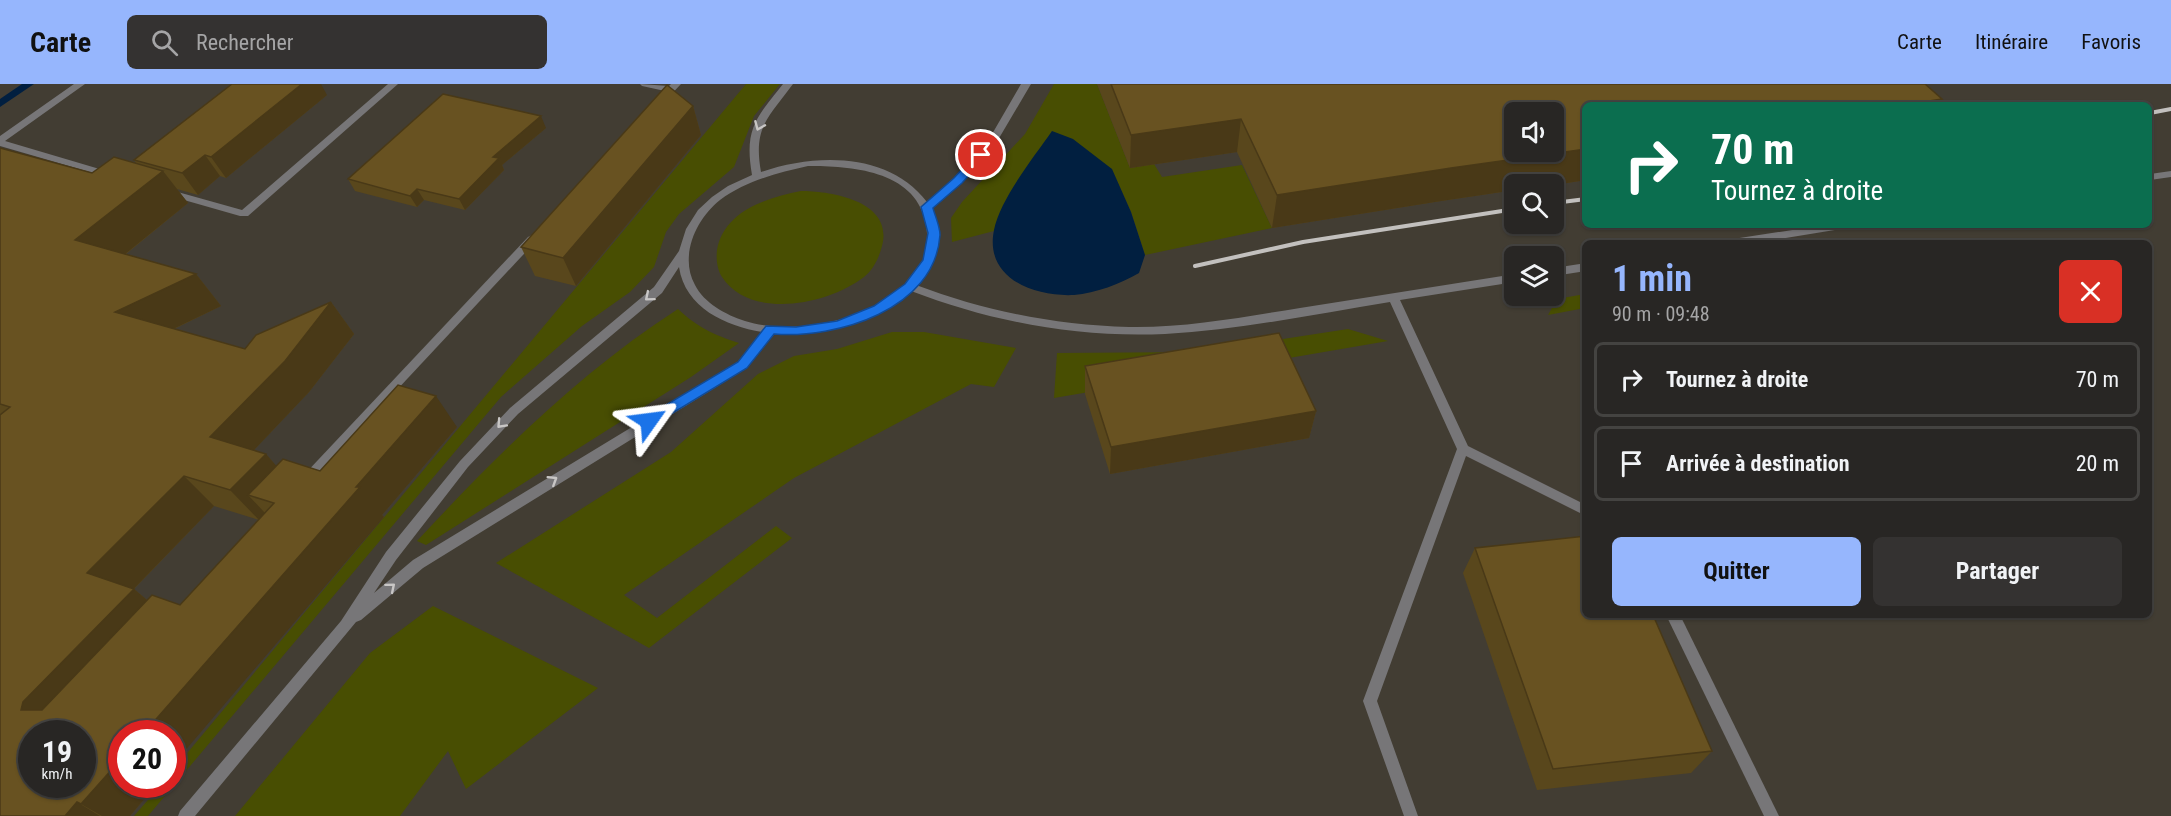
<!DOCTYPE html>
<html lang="fr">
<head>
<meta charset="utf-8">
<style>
  body { margin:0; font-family:"Roboto Condensed",sans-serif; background:#343231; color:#f1f3f6; height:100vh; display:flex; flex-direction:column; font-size:22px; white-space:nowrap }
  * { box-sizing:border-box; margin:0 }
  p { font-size:20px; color:#a5a5a6 }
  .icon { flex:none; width:33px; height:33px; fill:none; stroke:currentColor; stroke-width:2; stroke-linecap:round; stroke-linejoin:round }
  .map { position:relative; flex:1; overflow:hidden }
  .sheet { position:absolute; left:1582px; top:156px; width:570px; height:378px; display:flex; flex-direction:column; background:#282624; border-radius:9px; box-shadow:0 2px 4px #0004,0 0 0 2px #444341 }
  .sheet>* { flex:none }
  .top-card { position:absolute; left:1582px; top:18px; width:570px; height:126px; border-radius:9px; box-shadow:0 2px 4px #0004,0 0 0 2px #444341; background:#0b6e4f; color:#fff; overflow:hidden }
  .tools { position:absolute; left:1504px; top:18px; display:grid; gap:12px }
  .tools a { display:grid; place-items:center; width:60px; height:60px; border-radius:9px; background:#282624; box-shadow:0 2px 4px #0004,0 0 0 2px #444341; font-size:30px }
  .speed { position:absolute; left:18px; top:636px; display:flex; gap:12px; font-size:30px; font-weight:700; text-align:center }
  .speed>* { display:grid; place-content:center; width:78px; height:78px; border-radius:50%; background:#282624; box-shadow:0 2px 4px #0004,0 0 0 2px #444341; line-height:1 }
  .speed small { font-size:15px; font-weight:400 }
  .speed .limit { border:9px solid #d22; background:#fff; color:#111 }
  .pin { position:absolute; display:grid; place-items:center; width:51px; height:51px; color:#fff; margin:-26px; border:3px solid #fff; border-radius:50%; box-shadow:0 2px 6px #0007 }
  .me { position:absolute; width:66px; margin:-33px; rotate:59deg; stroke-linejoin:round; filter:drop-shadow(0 0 4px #0008) }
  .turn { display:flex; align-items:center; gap:21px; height:126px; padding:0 30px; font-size:27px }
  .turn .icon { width:78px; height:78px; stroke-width:2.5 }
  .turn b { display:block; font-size:42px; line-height:51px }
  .round { display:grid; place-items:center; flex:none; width:63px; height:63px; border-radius:9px; background:#343231 }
  .overview { display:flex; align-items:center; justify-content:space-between; height:102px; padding:0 30px }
  h1 { font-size:36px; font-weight:700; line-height:45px; color:#96b6fd }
  .action { display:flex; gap:12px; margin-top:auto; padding:12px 30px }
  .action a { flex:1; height:69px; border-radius:9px; background:#96b6fd; color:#111; font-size:24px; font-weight:700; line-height:69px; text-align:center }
  .action a+a { background:#343231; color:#f1f3f6 }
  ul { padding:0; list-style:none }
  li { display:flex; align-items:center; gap:18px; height:75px; margin:0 12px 9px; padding:0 18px; border:3px solid #444341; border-radius:9px }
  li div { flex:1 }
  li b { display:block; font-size:22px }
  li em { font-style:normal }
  header { display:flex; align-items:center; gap:36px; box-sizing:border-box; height:84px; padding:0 30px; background:#96b6fd; color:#111 }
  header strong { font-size:28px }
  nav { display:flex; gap:33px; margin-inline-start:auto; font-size:21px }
  .search { width:420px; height:54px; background:#343231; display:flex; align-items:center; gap:15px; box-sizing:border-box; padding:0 21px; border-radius:9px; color:#a5a5a6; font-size:22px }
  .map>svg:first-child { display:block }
</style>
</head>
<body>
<header>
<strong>Carte</strong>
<div class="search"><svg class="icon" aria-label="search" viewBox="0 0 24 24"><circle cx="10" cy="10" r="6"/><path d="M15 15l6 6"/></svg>Rechercher</div>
<nav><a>Carte</a><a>Itinéraire</a><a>Favoris</a></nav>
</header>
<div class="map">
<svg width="2171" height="732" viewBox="0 0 2171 732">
  <rect width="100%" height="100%" fill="#353330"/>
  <path fill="#423d33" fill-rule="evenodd" d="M0 0H2171V732H0ZM1586 21H2150V141H1586ZM1515 28H1554V68H1515ZM1515 100H1554V140H1515ZM1586 159H2150V531H1586ZM1515 172H1554V212H1515ZM32 650H82V700H32ZM122 650H172V700H122Z"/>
  <g fill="#484e02">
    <path d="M746 0H780L754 32 734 83 679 130 666 148 654 183 630 208 582 242 501 313 148 732H134L161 701 172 700 173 686Z"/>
    <path d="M1054 0H1097L1130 84 1154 80 1162 93 1242 81 1272 144 1145 171 1131 128 1112 86 1009 111 994 147 952 158 951 134 962 118 1025 50Z"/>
    <path d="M801 107C831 107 894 117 882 162 879 174 873 186 864 193 829 220 751 237 722 193 717 185 716 175 717 166 724 127 766 114 801 107Z"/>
    <path d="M1585 210V224L1548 231 1557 215Z"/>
    <path d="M678 225C697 243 714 251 739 259L691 293 426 461 417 457C496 372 580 288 678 225Z"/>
    <path d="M1348 245 1388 257 1054 314 1057 269 1199 268Z"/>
    <path d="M892 248H924L1016 264 994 303 971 300 794 394 624 511 657 534 776 442 792 454 649 564 496 479 671 368 758 290 794 272 837 265Z"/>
    <path d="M433 522 598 604 466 705 448 667 400 732H235L370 569Z"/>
  </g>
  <path fill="#011f40" d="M1052 47 1073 55 1112 85 1131 128 1145 171 1139 189C1120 200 1096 209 1074 211 1035 213 984 195 994 146 1000 115 1034 73 1052 47Z"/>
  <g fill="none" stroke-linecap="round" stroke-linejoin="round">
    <path fill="#011f40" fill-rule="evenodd" d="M22 0H34L0 23V15Z"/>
    <g fill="#777678" fill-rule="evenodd">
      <path d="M74 0H85L5 57 113 89V93H107L0 62V52Z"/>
      <path d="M388 0H398L248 132H240L163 110 162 108 167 105 242 126Z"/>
      <path d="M640 0 669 2 671 0H681L663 19 660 20 655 17 665 7 642 2Z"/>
      <path d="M783 0H793C768 34 753 43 761 88 816 69 889 68 927 118L955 94 988 57 1021 0H1031L995 61 961 98 931 125C945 156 936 177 916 201 985 227 1055 241 1129 243 1186 244 1243 233 1300 224 1372 213 1443 201 1515 190V198L1400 216 1468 362 1586 421V432L1466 372 1377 617 1418 732H1404L1363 617 1457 365 1390 218C1315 230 1240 246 1165 250 1078 254 992 238 911 207 875 241 821 251 773 250L747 284 423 484 361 536 356 538 195 732H178L180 727 341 537 386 468 460 377 510 324 654 203 679 167 686 145 698 126 712 113 728 102 752 91C744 45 756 34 783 0ZM808 82C850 82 914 86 925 137 928 150 929 165 923 177 896 233 799 254 745 237 726 231 704 219 695 201 679 172 696 135 720 116 746 97 777 89 808 82ZM679 183C685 224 726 242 762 248L739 278 413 476 374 509 396 476 468 383 518 330 662 209Z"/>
      <path d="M2171 87V93L2150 96V90Z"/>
      <path d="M1825 141H1852L1847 144 1755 159H1728L1733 155Z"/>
      <path d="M532 151 536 153 537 155 536 157 310 399H302L300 396 302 393 528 153Z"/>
      <path d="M1586 179V187L1554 192V184Z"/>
      <path d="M1666 531H1680L1779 732H1764Z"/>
    </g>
    <g stroke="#c2c0be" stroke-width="4">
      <path d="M2150 29 2171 25"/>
      <path d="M1554 119 1586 115"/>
      <path d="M1195 182 1303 158 1515 125"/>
    </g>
  </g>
  <g fill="#59471c" fill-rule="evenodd">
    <path d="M1097 0H1925L1942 15 1939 21H1586V96L1554 101 1515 100V106L1441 117 1272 144 1237 68 1130 84Z"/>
    <path d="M327 11 226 94 220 92 198 111 177 105 188 119 126 170 196 190 221 222 174 245 245 265 331 218 354 250 309 308 254 366 266 370 276 382 320 387 457 343 382 431 384 433 122 700H157L130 732H0V64L92 89 136 79 134 76ZM214 422 259 436 180 521 147 516 134 505Z"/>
    <path d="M693 22 701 51 576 202 535 192 521 163Z"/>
    <path d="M546 44 502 81 504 86 465 126 424 116 417 123 355 107 348 95Z"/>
    <path d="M1085 282 1316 327 1309 354 1110 390 1085 310Z"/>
    <path d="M1475 464 1712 667 1691 689 1537 706 1463 489Z"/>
  </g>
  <g fill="#493917">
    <path d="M302 0H321L327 11 226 94 211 73Z"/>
    <path d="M1942 15 1939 21H1903Z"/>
    <path d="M693 22 701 51 576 202 563 174Z"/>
    <path d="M541 32 546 44 502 81 504 86 465 126 459 115 493 73Z"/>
    <path d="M1241 35 1237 68 1130 84 1131 51Z"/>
    <path d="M1586 65V96L1554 101 1515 100V106L1441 117 1272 144 1277 111 1451 84Z"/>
    <path d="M205 71 220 92 198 111 182 89Z"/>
    <path d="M163 87 188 119 103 188 75 156Z"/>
    <path d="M417 105 424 116 417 123 410 112Z"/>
    <path d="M196 190 221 222 144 259 115 228Z"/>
    <path d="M331 218 354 250 309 308 238 383 210 353Z"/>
    <path d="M436 312 457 343 382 431 384 433 172 682V650H143L356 403Z"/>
    <path d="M1316 327 1309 354 1110 390 1111 363Z"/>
    <path d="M266 370 292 400 248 411 265 429 259 436 230 406Z"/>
    <path d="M184 392 214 422 122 517 87 489Z"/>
    <path d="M134 505 167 533 63 643 21 626 23 618Z"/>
    <path d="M122 674V700H157L130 732H102L81 720Z"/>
    <path d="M77 718 100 732H65Z"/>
  </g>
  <g fill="#685221" stroke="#493917" stroke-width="1.5" fill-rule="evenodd">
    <path d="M232 0H302L211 73 205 71 182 89 134 76Z"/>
    <path d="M1111 0H1925L1942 15 1903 21H1586V65L1451 84 1277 111 1241 35 1131 51ZM1515 28H1554V68H1515Z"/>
    <path d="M667 1 693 22 563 174 521 163Z"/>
    <path d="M443 10 541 32 493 73 499 74 459 115 417 105 410 112 348 95Z"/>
    <path d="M0 64 92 89 114 73 163 87 75 156 196 190 115 228 245 265 256 251 331 218 285 277 210 353 266 370 230 406 184 392 87 489 134 505 23 618 21 626H42L152 511 180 521 274 419 248 411 283 375 320 387 398 301 436 312 356 403H360L143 650H122V674L81 720 77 718 65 732H0V331L10 323 0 320ZM32 650H82V700H32Z"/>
    <path d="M1279 249 1316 327 1111 363 1085 282Z"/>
    <path d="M1586 452V531H1653L1712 667 1553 685 1475 464Z"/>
  </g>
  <defs><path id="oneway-chevron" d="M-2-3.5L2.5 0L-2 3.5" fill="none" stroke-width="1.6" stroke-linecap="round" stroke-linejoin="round" transform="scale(1.5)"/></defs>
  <g stroke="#c8c6c5">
    <use href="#oneway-chevron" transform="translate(759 42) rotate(113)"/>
    <use href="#oneway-chevron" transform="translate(649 213) rotate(140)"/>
    <use href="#oneway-chevron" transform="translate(501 340) rotate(133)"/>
    <use href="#oneway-chevron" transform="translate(553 396) rotate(-32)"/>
    <use href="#oneway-chevron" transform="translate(391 503) rotate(-40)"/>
  </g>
  <path fill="#1a73e8" stroke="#114b97" stroke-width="1.5" d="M981 68 986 71 985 74 962 99 933 124C935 132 940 142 940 151 935 226 836 255 774 250L747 284 653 341H644L642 337 644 334 738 278 766 242 796 243 837 237 874 222 905 200 923 176 928 149 921 123 954 94 977 69Z"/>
</svg>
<div class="tools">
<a><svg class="icon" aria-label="sound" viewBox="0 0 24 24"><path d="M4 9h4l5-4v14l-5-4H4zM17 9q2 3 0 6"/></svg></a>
<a><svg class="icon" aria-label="search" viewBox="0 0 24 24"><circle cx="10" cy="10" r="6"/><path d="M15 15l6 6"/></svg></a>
<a><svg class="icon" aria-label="layers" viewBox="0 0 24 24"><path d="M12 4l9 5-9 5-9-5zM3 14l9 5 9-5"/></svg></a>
</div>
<div class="speed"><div>19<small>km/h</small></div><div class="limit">20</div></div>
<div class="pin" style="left:981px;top:71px;background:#d93025"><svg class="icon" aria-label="arrive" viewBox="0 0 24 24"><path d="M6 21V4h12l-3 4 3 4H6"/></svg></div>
<svg class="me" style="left:649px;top:337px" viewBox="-20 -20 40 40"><path d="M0-17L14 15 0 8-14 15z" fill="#1a73e8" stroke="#fff" stroke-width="4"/></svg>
<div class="top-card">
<div class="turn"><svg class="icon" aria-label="right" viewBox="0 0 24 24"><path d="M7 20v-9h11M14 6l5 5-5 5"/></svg><div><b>70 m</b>Tournez à droite</div></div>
</div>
<section class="sheet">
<div class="overview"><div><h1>1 min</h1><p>90 m · 09:48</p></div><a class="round" style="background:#d93025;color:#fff"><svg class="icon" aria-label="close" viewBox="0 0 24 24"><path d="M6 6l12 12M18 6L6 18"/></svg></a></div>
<ul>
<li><svg class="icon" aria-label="right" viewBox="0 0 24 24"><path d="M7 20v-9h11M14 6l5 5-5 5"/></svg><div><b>Tournez à droite</b></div><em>70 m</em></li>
<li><svg class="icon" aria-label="arrive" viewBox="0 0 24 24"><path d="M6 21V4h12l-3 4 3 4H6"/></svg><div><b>Arrivée à destination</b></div><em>20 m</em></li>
</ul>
<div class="action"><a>Quitter</a><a>Partager</a></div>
</section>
</div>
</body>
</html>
